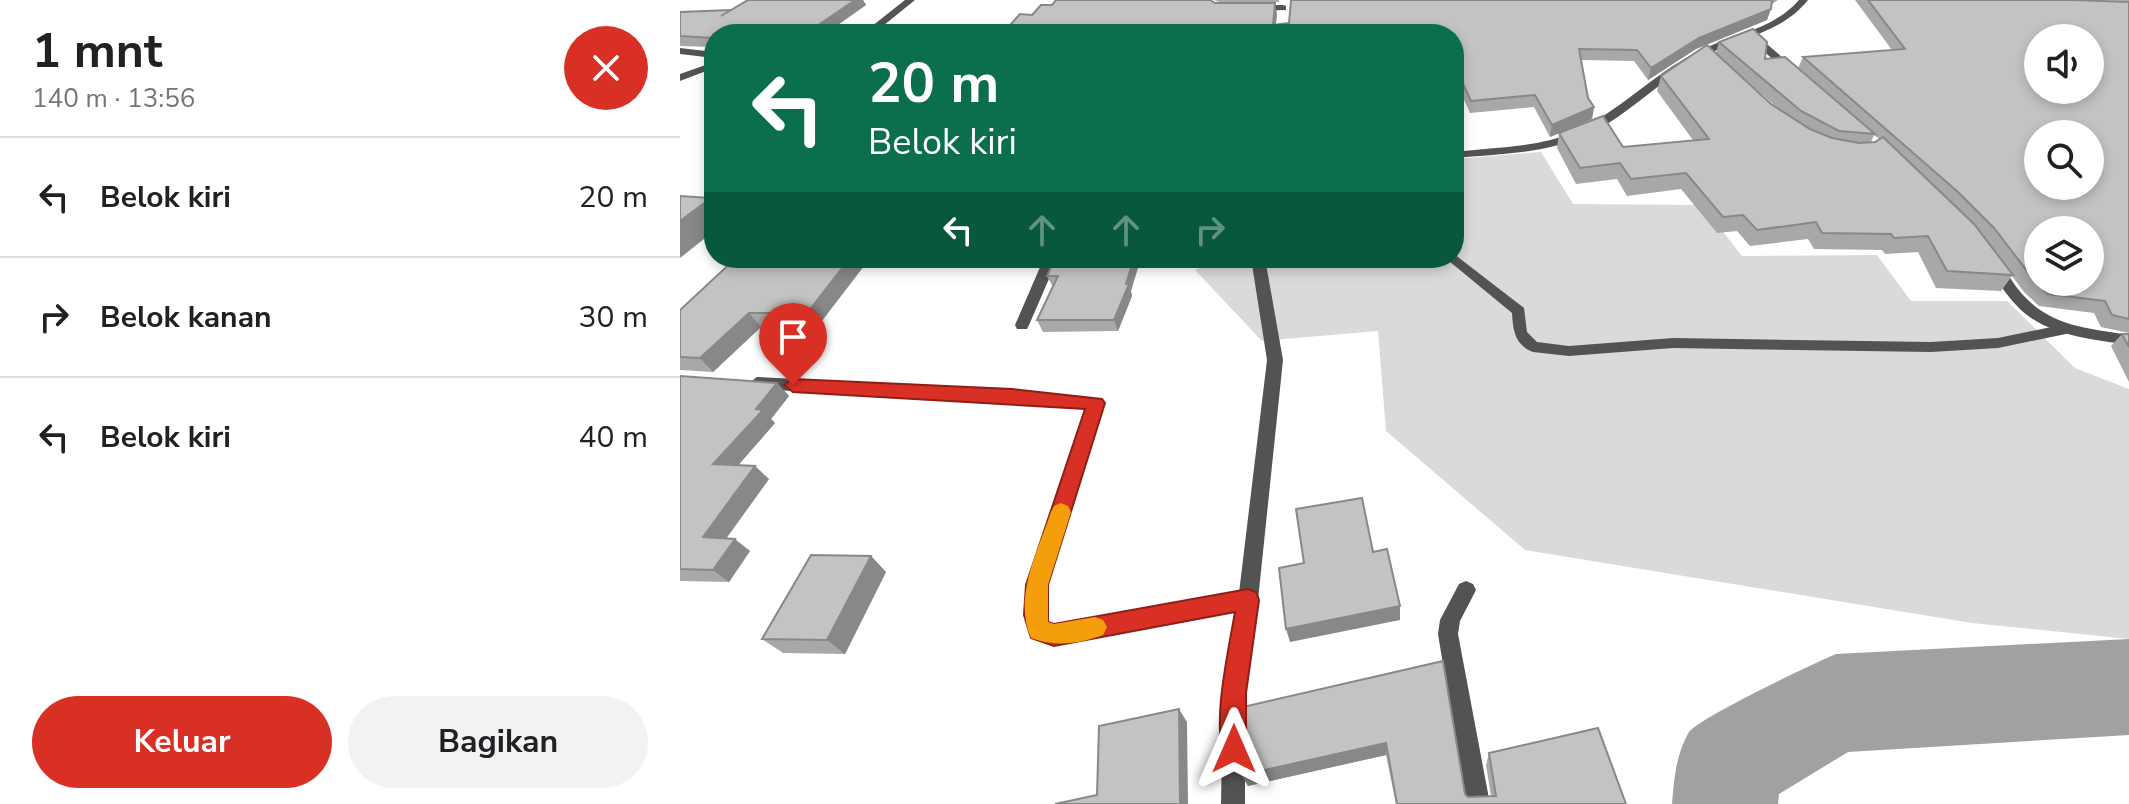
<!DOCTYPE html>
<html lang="id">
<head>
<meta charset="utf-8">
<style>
  body { margin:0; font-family:"Nunito Sans",sans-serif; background:#f2f2f2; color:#202124; height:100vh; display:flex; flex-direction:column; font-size:30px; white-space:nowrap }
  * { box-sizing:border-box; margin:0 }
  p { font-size:26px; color:#757577 }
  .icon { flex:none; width:44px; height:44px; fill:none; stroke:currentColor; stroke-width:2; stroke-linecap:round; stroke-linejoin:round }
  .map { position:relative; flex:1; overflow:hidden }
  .details { display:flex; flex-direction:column; background:#fff; width:680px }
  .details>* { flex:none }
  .guide { position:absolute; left:24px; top:24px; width:760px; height:244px; border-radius:32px; box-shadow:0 4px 12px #0003; background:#0b6e4f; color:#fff; overflow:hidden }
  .tools { position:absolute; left:1344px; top:24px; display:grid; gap:16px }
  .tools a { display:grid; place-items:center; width:80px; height:80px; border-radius:50%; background:#fff; box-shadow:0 4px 12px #0003; font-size:40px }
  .pin { position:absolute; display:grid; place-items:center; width:68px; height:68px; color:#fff; margin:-82px -34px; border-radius:50% 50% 50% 0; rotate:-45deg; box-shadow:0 0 8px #0007 }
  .pin .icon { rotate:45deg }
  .me { position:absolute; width:88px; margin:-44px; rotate:0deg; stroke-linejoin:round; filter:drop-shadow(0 0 6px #0008) }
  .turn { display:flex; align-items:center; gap:28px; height:168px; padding:0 32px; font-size:36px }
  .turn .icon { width:104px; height:104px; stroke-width:2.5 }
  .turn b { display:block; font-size:56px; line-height:68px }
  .lanes { display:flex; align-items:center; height:76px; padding:0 32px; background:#0003; justify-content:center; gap:40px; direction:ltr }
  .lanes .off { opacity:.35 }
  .round { display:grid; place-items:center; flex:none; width:84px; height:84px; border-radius:42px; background:#f2f2f2 }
  .head { display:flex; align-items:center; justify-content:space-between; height:136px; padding:0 32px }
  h1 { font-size:48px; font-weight:700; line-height:60px }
  .action { display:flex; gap:16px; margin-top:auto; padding:16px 32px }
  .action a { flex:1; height:92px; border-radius:48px; background:#d93025; color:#fff; font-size:32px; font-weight:700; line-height:92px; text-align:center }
  .action a+a { background:#f2f2f2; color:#202124 }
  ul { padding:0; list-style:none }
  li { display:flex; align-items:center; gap:24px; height:120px; padding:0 32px; border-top:2px solid #e0e0e0 }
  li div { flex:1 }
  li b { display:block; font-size:30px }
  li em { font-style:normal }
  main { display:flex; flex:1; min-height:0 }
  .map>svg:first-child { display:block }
</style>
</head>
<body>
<main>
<section class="details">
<div class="head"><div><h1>1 mnt</h1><p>140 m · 13:56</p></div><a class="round" style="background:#d93025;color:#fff"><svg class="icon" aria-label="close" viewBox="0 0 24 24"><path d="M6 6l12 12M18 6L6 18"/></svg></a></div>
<ul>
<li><svg class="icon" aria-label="left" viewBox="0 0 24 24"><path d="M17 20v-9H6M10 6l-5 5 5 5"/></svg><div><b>Belok kiri</b></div><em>20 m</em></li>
<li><svg class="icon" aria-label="right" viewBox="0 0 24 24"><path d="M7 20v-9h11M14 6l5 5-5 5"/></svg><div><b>Belok kanan</b></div><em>30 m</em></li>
<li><svg class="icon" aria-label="left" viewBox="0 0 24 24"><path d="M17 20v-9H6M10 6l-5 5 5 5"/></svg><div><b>Belok kiri</b></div><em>40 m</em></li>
</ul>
<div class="action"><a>Keluar</a><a>Bagikan</a></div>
</section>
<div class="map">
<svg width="1449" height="804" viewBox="0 0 1449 804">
  <rect width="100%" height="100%" fill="#fff"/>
  <path fill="#dadada" d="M861 152 893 204 1022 205 1062 256 1197 255 1231 301H1327L1395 368 1449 389V639L1292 623 845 550 706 431 698 331 582 341 515 270 543 258H774V159Z"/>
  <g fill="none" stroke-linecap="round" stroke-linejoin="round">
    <path fill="#a1a1a1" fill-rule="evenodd" d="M1449 639V735L1168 752 1099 794 1098 804H992C994 779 996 754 1009 732 1017 719 1134 663 1156 654Z"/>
    <path fill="#535353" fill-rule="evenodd" d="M774 254 844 308 847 332 857 342 889 346 993 338 1251 342 1318 338 1386 324 1393 329 1386 334 1318 348 1251 352 993 348 889 356 853 352C835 345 833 331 832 313L769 261 767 258H774Z"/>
    <g fill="#535353" fill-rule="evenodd">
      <path d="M225 0H235L193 34H182Z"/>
      <path d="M603 5 606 6V10L576 11 571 8 576 5Z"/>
      <path d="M1069 34H1075L1116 69V73H1108L1069 38Z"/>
      <path d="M0 48 34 52V58L0 54Z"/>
      <path d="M34 62V68L0 81V74Z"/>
      <path d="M364 258H378L349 325 347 329H337L335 325Z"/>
      <path d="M571 258H585L603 360 578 600 565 693V804H541L543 693 556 611 374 645 352 637C344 619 346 604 347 585L406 408 77 389 69 383 77 377 332 390 422 399 424 403 367 585 365 615 367 623 374 625 559 593 587 360Z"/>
      <path d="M1315 262 1320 263C1329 275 1336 289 1347 299 1374 327 1413 329 1449 335V345C1411 339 1366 336 1338 307 1326 295 1317 280 1308 266Z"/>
      <path d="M786 581 793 584 796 590 780 621 778 634 810 804H786L758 634 760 620 779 584Z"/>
    </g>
    <path fill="#535353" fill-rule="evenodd" d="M1119 0H1128C1101 34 1059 37 1022 57 979 80 946 119 900 138 860 154 816 154 774 158V152C814 147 857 148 894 132 939 112 973 74 1017 52 1051 34 1092 31 1119 0Z"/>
  </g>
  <g fill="#a8a8a8" fill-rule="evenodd">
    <path d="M68 0H183L186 5 145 34H34V47L0 46V12L51 10Z"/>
    <path d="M534 0H599V2H539Z"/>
    <path d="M611 0H1098L1092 4 1087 20 1016 49 968 80 954 61 901 60 908 98 914 107 912 119 885 131 943 147 1013 140 977 91 981 76 1036 53 1039 42 1085 59 1152 98 1118 68 1123 57 1212 50 1175 0H1393L1449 2V333L1421 327 1414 313 1359 306 1344 292 1332 276 1321 291 1256 288 1238 252 1205 254 1202 250 1134 249 1128 239 1070 246 1057 231 1037 233 1001 189 947 196 937 179 896 184 877 148 879 133 870 137 854 107 790 113 774 78V34L352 15 535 3 597 14 596 24 609 23ZM1051 67 1100 110 1091 104ZM1194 135 1199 139 1195 142H1191Z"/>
    <path d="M1404 0H1449V1Z"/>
    <path d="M56 258H190L138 326 81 327 33 372 0 370V310Z"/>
    <path d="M375 258 451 291 452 296 438 331 363 332 357 320 373 287 367 276Z"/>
    <path d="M1442 334H1449V382L1431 346Z"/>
    <path d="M0 376 97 383 109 396 91 419 95 423 58 465 89 479 46 538 70 551 49 582 0 581Z"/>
    <path d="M191 556 206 572 165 654 103 653 82 639Z"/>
    <path d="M763 661 785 794 788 797 811 796 806 765 809 753 946 804H716L706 755 568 786 562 775Z"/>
  </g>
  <g fill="#888">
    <path d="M175 0H183L186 5 145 34H138L134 28Z"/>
    <path d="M595 3 597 14 594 34 593 25Z"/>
    <path d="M1091 9 1087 20 1016 49 968 80 971 68 1019 38Z"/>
    <path d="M110 26 115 34H99Z"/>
    <path d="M914 107 912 119 870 137 872 125Z"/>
    <path d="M31 198 34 202V231L0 258V221Z"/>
    <path d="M170 258H190L138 326 127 313Z"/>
    <path d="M454 258H461L451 291 452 296 438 331 434 320Z"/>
    <path d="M69 313 81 327 33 372 20 358Z"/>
    <path d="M97 383 109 396 91 419 95 423 48 477 33 464Z"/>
    <path d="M75 466 89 479 38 550 23 537Z"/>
    <path d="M55 539 70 551 49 582 33 570Z"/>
    <path d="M191 556 206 572 165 654 147 640Z"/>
    <path d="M720 606V620L610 642 606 629Z"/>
    <path d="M499 709 507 722 508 804H500Z"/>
    <path d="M706 743V755L568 786 562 775Z"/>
  </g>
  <g fill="#c3c3c3" stroke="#888" stroke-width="2" fill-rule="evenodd">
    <path d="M68 0H175L134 28 110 26 99 34H34V38L0 36V12L51 10 41 16Z"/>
    <path d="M376 0H530L535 3H595L593 25 609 23 611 0H1092L1091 9 1019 38 971 68 957 50 899 49 908 98 914 107 872 125 855 95 791 101 774 65V34H322L340 14 352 15 361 5H372Z"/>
    <path d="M1188 0H1393L1449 2V319L1432 315 1425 301 1368 294 1354 280 1314 228 1278 192 1123 57 1225 49ZM1358 38H1410V90H1358ZM1358 134H1410V186H1358ZM1358 230H1410V282H1358Z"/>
    <path d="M1073 29 1087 42 1085 59 1105 57 1195 134 1159 131 1121 111 1039 42Z"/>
    <path d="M1027 45 1091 104 1130 129 1152 138 1179 143 1195 142 1203 137 1294 224 1333 275 1267 271 1248 236 1214 238 1211 234 1142 233 1136 222 1077 230 1063 215 1043 217 1006 173 951 179 940 163 900 168 879 133 923 116 943 147 1029 139 981 76Z"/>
    <path d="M0 196 31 198 0 221Z"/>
    <path d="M56 258H170L127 313H69L20 358 0 357V310Z"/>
    <path d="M375 258H454L446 284H449L434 320H357L378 276H367Z"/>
    <path d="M1442 334H1449V347Z"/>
    <path d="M0 376 97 383 76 409 83 410 33 464 75 466 23 537 55 539 33 570 0 569Z"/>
    <path d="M682 498 693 552 707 549 720 606 606 629 599 568 624 563 616 509Z"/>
    <path d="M131 555 191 556 147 640 82 639Z"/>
    <path d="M763 661 785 794 788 797 816 796 809 753 918 728 946 804H717L706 743 562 775 563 707Z"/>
    <path d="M499 709 500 804H375L417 795 419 726Z"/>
  </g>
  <path fill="#d93025" stroke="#8d1f18" stroke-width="2" d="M113 379 332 389 422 399 425 403 368 585V622L374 624 568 589 576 592 579 600 566 693V749L563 757 554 761 545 757C531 725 549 648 555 612L374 646 351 638 344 615 346 585 405 409 113 392 104 385Z"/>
  <path fill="#f59e0b" d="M381 503 388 506 391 512 368 585V622L374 624 415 617 423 620 427 627 423 635C399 644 375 647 351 638 333 597 358 551 371 512L374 506Z"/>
</svg>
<div class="tools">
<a><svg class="icon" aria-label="sound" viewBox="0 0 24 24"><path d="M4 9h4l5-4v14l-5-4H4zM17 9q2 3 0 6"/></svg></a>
<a><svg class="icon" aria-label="search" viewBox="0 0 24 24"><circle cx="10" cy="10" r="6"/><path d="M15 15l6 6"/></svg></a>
<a><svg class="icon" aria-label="layers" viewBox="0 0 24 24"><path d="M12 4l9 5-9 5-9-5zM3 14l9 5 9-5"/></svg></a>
</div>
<div class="pin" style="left:113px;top:385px;background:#d93025"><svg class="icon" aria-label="arrive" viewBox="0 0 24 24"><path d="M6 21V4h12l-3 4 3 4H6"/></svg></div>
<svg class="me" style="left:554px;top:749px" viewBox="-20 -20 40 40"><path d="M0-17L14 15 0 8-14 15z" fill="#d93025" stroke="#fff" stroke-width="4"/></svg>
<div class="guide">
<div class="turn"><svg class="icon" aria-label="left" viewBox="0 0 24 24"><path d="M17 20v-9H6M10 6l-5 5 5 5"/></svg><div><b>20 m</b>Belok kiri</div></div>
<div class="lanes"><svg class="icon" aria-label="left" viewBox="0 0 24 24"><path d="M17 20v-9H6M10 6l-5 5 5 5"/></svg><svg class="icon off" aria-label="ahead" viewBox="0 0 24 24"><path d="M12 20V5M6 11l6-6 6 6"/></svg><svg class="icon off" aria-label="ahead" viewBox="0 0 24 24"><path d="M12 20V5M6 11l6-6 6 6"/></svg><svg class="icon off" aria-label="right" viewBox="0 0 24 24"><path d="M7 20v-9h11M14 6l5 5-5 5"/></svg></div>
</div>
</div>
</main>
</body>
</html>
